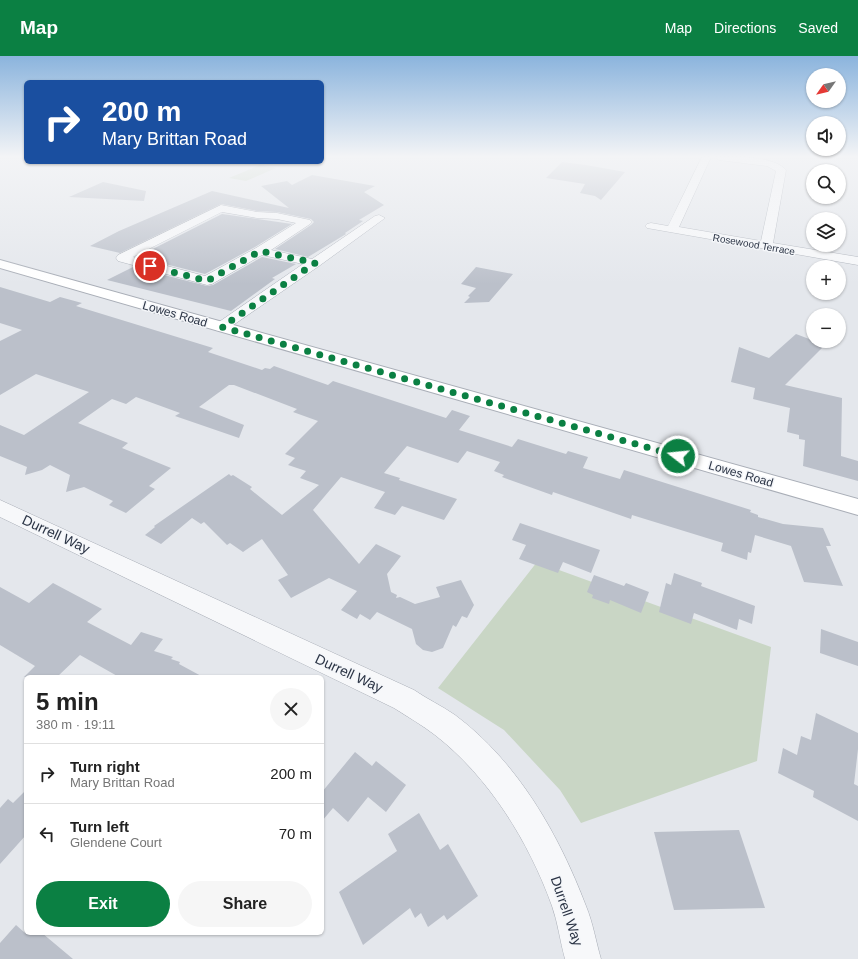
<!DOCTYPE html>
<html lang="en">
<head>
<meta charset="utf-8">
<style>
  body { margin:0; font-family:Arial,sans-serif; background:#f6f6f6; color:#222; height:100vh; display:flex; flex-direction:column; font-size:15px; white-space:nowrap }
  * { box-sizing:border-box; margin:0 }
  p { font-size:13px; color:#767676 }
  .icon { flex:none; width:22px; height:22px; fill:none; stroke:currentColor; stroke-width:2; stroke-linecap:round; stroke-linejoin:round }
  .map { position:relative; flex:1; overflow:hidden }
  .drawer { position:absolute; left:24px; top:619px; width:300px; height:260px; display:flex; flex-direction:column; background:#fff; border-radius:6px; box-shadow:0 1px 3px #0004 }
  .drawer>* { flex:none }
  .banner { position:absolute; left:24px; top:24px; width:300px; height:84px; border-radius:6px; box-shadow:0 1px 3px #0004; background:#1a4fa0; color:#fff; overflow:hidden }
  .needle { width:26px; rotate:236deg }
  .controls { position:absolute; left:806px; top:12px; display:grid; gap:8px }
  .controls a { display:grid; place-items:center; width:40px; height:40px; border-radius:50%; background:#fff; box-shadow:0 1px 3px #0004; font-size:20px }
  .pin { position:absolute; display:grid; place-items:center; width:34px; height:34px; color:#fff; margin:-17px; border:2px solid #fff; border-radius:50%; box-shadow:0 1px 4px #0007 }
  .me { position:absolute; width:44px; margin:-22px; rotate:286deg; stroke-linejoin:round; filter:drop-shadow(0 0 3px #0008) }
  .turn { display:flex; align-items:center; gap:14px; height:84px; padding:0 12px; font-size:18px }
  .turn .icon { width:52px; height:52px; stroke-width:2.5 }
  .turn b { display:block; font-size:28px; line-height:34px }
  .round { display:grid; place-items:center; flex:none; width:42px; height:42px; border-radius:21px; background:#f6f6f6 }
  .headline { display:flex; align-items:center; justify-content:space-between; height:68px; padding:0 12px }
  h1 { font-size:24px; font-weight:600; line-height:30px }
  .cta { display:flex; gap:8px; margin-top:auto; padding:8px 12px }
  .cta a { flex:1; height:46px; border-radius:24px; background:#0b8043; color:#fff; font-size:16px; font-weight:600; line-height:46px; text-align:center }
  .cta a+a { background:#f6f6f6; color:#222 }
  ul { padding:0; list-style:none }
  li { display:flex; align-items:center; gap:12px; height:60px; padding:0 12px; border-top:1px solid #e0e0e0 }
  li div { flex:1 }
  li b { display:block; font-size:15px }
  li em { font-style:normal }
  header { display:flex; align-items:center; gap:24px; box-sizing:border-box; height:56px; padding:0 20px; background:#0b8043; color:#fff }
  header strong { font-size:19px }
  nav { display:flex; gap:22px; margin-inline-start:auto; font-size:14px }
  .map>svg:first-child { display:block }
</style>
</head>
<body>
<header>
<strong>Map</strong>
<nav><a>Map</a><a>Directions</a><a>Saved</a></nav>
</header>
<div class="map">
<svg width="858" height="903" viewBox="0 0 858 903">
  <rect width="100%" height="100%" fill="#e4e7ec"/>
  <g fill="#c9d6c5">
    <path d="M260 109 276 112 246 125 229 122Z"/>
    <path d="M537 506 771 591 757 705 581 767 560 734 504 674 438 632Z"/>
  </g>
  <g fill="#bbc0ca">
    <path d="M562 106 586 109 625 116 601 144 595 140 580 137 585 128 546 122Z"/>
    <path d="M312 119 375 130 364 136 384 149 359 164 363 165 345 177 346 178 308 201 275 193 311 169 314 166 311 163 277 156 257 155 221 148 120 197 90 190 119 175 212 135 289 152 261 130 287 125 292 129Z"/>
    <path d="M103 126 146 135 144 145 69 141Z"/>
    <path d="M222 158 292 168 255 191 205 218 137 201Z"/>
    <path d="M262 201 296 208 272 222 275 223 231 255 107 224 133 211 207 230 213 229Z"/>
    <path d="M476 211 513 218 489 246 464 247 470 241 468 240 476 232 461 228Z"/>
    <path d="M0 231 50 246 60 241 82 247 76 250 213 292 208 296 262 314 265 312 270 313 274 310 328 329 333 325 446 362 452 354 470 360 459 374 512 391 518 383 566 398 568 395 588 401 583 412 620 423 624 414 751 454 750 456 758 459V461L783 468 823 472 831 490H826L843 530 804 526 791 490 755 479 751 497 748 496 747 504 721 495 723 487 632 459 631 463 553 436 552 439 502 421 504 419 494 415 500 406 467 395 458 407 407 390 384 417 400 422 399 424 457 443 444 464 402 450 395 459 374 452 385 436 341 421 313 454 359 508 376 488 401 500 387 518 391 536 397 539 396 542 400 541 415 548 440 541 436 531 461 524 474 549 467 562 462 560 456 571 453 569 443 592 432 596 423 594 416 588 412 573 377 556 370 564 360 558 357 563 341 554 357 535 329 522 291 542 278 524 288 519 262 483 243 496 230 487 227 489 204 466 201 468 192 462 161 488 145 479 155 471 154 470 229 418 231 420 233 419 252 431 250 433 282 459 319 429 300 422 306 415 288 409 295 402 285 398 318 365 293 356 297 353 234 329H229L199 351 244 369 239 382 175 360 180 357 136 341 126 348 112 343 78 367 128 387 122 392 171 412 149 430 155 433 126 457 109 449 113 445 84 431 66 436 70 419 50 409 42 414 25 419 27 411 0 400V369L24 379 89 336 36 318 0 339V285L22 274 0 267Z"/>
    <path d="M796 278 825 289 785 329 842 342 841 400 858 405V425L803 410 805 384 799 383V379L787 376 790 352 753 343 755 332 731 326 739 291 769 302Z"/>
    <path d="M520 467 600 494 591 517 563 506 558 517 519 503 526 489 512 484Z"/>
    <path d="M674 517 702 527 701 530 755 550 752 568 739 563 737 574 694 557 691 568 659 556 666 527 671 529Z"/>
    <path d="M594 519 624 530 626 527 649 536 641 557 610 544 609 548 592 542 593 539 587 536Z"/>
    <path d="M53 527 102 553 87 566 131 589 141 576 163 583 154 595 173 601 171 603 180 606 179 608 203 621H119L80 599 57 621H24L35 610 0 589V531L29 547Z"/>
    <path d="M821 573 858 586V610L820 597Z"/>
    <path d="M816 657 858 677V693L854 728 858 730V765L813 741 814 735 778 717 783 692 797 699 801 680 811 684Z"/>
    <path d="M355 696 372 710 376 705 406 729 386 756 368 741 348 766 333 752 322 765V736Z"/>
    <path d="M26 734V779L0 808V752L8 743 13 747Z"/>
    <path d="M419 757 440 794 448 788 478 840 447 864 444 859 428 871 421 857 415 862 410 852 363 889 339 836 397 795 388 778Z"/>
    <path d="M739 774 765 852 674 854 654 776Z"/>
    <path d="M16 869 25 877H42L73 903H0V887Z"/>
  </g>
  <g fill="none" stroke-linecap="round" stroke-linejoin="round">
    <defs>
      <g id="street">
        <path d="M702 101H711L679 171 761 185 776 115 767 110 719 104 715 101C733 101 773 99 786 114L773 187 858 201V209L647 172 645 170 647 168 651 167 668 170Z"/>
        <path d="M221 149 257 156 277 157 310 164 312 166 310 168 271 194 312 203 375 160 379 159 385 162 319 210 226 274 221 275 216 274 214 271 216 268 303 208 262 199 212 228 207 229 118 205 116 202 118 199ZM222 156 257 162 277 163 296 167 256 192 205 220 133 201Z"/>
        <path d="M0 444 414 634C427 643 442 650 455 659 518 706 559 779 586 850 593 867 596 886 601 903H565C560 885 558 867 552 850 529 786 489 721 435 679 422 669 408 661 394 652L0 461Z"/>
      </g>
      <path id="secondary" d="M0 204 858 443V459L0 212Z"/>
    </defs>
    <use href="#street" stroke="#a9aeb7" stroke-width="1"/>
    <use href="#secondary" stroke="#a9aeb7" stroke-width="2"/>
    <use href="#street" fill="#f7f8fa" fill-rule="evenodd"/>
    <use href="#secondary" fill="#fff" fill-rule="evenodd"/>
  </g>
  <linearGradient id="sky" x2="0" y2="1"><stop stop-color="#8bb4dd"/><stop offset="0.44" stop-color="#f3f4f6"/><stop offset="1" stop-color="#f3f4f6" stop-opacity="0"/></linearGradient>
  <rect width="858" height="228" fill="url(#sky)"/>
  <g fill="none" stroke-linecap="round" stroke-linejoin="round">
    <path stroke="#0b8043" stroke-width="7" stroke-dasharray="0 12.6" d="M150 210 207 225 260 195 315 207 222 271 678 400"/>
  </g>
  <g text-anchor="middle" stroke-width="3" stroke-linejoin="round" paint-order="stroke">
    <g font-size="10" fill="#2b3445" stroke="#f4f6f9">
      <text transform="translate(754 188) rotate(10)" y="4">Rosewood Terrace</text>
    </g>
    <g font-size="12" fill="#2b3445" stroke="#f4f6f9">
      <text transform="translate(175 258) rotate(16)" y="4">Lowes Road</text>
      <text transform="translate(741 418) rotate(16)" y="4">Lowes Road</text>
    </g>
    <g font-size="14" fill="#2b3445" stroke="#f4f6f9">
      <text transform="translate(56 478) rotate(25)" y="5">Durrell Way</text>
      <text transform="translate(349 617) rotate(25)" y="5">Durrell Way</text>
      <text transform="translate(567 855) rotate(71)" y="5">Durrell Way</text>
    </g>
  </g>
</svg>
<div class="controls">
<a><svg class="needle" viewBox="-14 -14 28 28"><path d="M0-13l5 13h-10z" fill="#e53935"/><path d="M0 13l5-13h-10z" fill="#767676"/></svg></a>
<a><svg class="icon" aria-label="sound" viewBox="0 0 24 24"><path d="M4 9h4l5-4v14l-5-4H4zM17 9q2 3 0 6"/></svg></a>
<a><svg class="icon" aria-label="search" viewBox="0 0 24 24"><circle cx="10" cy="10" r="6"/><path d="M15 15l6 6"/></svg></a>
<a><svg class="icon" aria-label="layers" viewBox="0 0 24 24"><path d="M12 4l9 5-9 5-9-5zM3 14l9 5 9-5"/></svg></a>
<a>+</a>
<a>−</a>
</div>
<div class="pin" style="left:150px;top:210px;background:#d93025"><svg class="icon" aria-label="arrive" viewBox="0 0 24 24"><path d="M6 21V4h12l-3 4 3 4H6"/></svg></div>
<svg class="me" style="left:678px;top:400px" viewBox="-20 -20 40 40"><circle r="17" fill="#0b8043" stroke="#fff" stroke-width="3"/><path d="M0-11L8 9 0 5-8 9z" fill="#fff"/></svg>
<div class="banner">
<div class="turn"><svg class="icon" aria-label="right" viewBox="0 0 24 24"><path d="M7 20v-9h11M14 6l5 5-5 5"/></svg><div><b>200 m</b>Mary Brittan Road</div></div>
</div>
<section class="drawer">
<div class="headline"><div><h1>5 min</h1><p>380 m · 19:11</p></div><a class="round"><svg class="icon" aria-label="close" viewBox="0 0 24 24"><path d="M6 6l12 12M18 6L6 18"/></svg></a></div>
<ul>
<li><svg class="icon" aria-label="right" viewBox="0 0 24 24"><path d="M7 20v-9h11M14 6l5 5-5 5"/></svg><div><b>Turn right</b><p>Mary Brittan Road</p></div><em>200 m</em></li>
<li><svg class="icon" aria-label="left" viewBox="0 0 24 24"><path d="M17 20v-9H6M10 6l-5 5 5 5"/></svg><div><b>Turn left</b><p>Glendene Court</p></div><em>70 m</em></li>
</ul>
<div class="cta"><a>Exit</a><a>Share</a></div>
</section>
</div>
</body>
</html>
